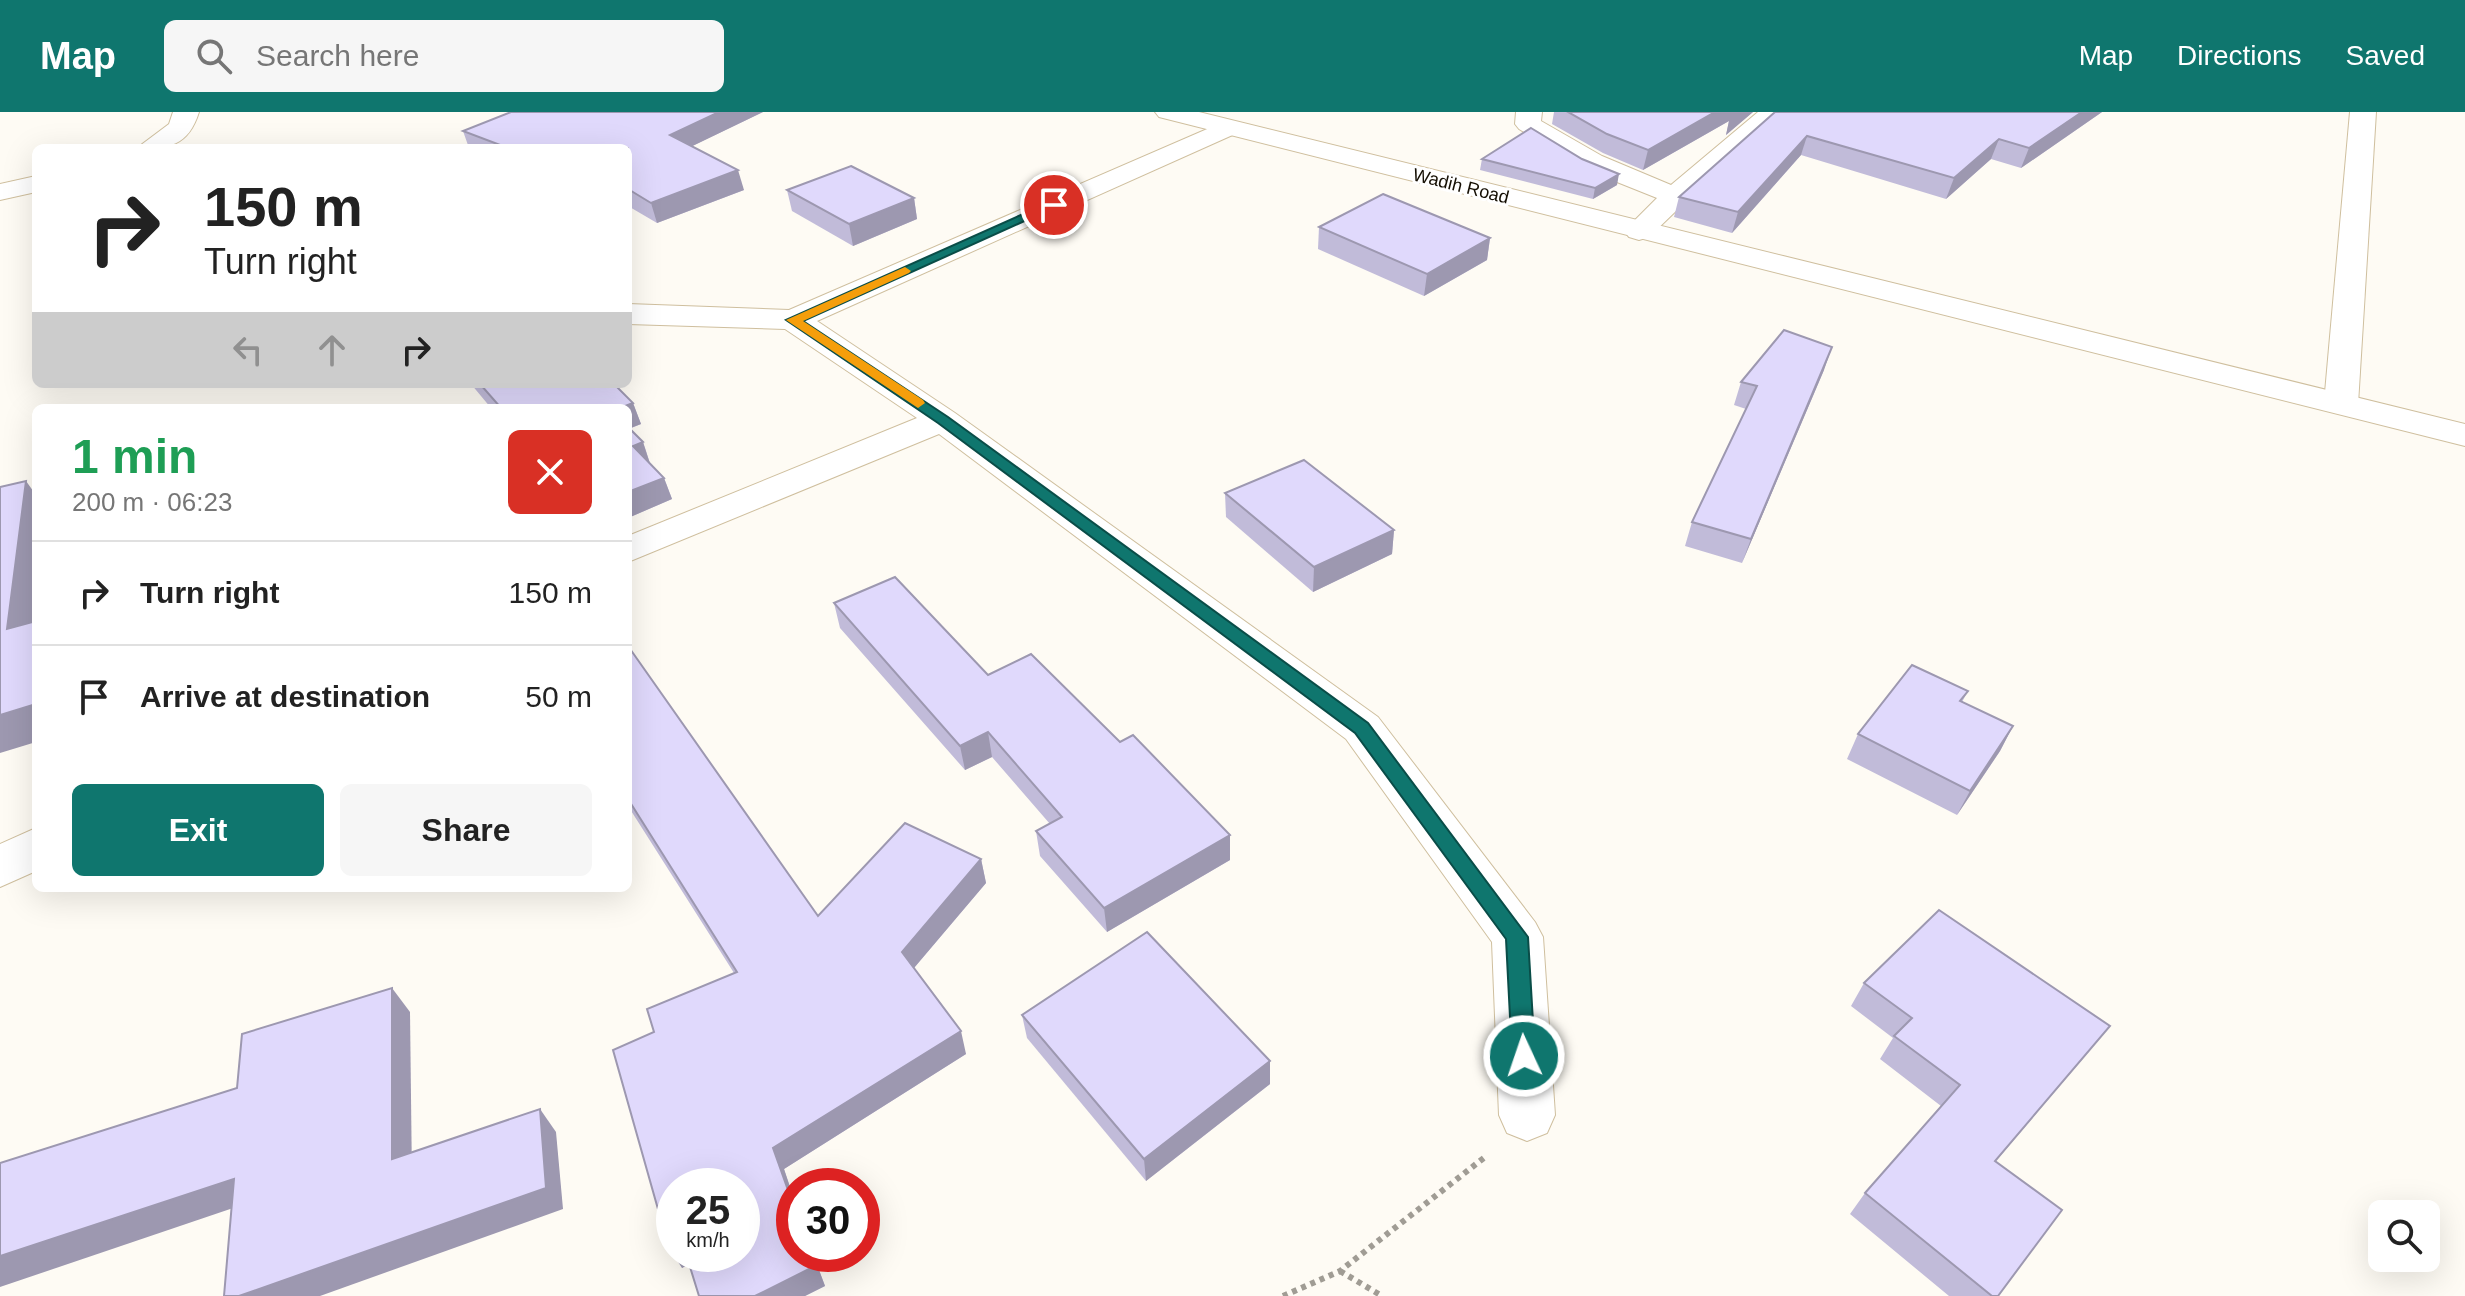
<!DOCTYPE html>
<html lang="en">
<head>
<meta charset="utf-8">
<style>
  body { margin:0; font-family:Helvetica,sans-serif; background:#f6f6f6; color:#222; height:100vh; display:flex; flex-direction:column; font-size:30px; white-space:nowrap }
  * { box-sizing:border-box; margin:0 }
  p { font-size:26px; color:#767676 }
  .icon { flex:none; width:44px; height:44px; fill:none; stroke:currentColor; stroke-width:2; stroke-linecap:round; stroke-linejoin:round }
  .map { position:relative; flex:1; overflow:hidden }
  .drawer { position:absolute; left:32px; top:292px; width:600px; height:488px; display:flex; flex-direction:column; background:#fff; border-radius:12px; box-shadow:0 8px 32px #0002 }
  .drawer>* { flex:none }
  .banner { position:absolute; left:32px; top:32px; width:600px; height:244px; border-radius:12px; box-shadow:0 8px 32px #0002; background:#fff; color:#222; overflow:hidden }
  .buttons { position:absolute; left:2368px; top:1088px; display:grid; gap:16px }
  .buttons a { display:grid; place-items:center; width:72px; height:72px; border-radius:12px; background:#fff; box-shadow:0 8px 32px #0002; font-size:40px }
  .speed { position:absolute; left:656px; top:1056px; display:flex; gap:16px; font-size:40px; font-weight:700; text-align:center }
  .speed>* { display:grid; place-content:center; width:104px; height:104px; border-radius:50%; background:#fff; box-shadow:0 8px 32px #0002; line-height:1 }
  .speed small { font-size:20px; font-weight:400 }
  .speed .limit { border:12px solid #d22; background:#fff; color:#111 }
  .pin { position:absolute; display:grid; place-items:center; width:68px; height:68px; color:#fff; margin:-34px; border:4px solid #fff; border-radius:50%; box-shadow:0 2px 8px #0007 }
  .me { position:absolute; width:88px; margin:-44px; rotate:357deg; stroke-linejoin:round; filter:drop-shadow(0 0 6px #0008) }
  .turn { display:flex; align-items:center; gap:28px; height:168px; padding:0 40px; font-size:36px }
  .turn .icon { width:104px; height:104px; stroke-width:2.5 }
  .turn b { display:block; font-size:56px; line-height:68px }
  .lanes { display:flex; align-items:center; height:76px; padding:0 40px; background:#0003; justify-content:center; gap:40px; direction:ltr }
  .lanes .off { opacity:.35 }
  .round { display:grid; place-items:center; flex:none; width:84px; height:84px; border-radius:12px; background:#f6f6f6 }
  .head { display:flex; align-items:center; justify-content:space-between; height:136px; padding:0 40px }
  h1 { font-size:48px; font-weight:700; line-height:60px; color:#1e9e55 }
  .button { display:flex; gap:16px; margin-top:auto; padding:16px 40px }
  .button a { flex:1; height:92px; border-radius:12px; background:#0f766e; color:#fff; font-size:32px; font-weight:700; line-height:92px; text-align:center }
  .button a+a { background:#f6f6f6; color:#222 }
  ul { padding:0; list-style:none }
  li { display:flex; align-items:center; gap:24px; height:104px; padding:0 40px; border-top:2px solid #e0e0e0 }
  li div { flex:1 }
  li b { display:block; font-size:30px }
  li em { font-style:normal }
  header { display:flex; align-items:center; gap:48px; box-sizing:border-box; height:112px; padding:0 40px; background:#0f766e; color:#fff }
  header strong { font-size:38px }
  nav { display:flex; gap:44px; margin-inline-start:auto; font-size:28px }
  .search { width:560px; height:72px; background:#f6f6f6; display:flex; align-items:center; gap:20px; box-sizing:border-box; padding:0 28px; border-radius:12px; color:#767676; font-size:30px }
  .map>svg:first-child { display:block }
</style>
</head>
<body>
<header>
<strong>Map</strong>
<div class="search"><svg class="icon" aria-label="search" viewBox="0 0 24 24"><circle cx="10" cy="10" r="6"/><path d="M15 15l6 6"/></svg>Search here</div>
<nav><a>Map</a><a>Directions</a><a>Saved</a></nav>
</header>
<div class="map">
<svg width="2465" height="1184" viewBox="0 0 2465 1184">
  <rect width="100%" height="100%" fill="#fefbf4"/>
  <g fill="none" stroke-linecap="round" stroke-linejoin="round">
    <defs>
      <g id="minor">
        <path d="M173 0H199C188 35 169 36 137 36L169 12Z"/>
        <path d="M1516 0H1542L1541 9 1602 44 1671 73 1758 0H1787L1706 70 1649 125 1639 128 1629 125 1624 119 1657 86 1582 56 1519 17 1515 12Z"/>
        <path d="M2350 0H2376L2358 292 2353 299 2341 302 2329 299 2324 292Z"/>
        <path d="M1228 8 1237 11 1241 16 1237 21 817 209 955 301 1378 605 1535 810 1543 825 1555 1003 1547 1021 1527 1029 1507 1021 1499 1003 1492 830 1346 627 939 322 628 450V424L917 306 785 217 628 212V192L789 198Z"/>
        <path d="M36 64V80L0 88V72Z"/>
        <path d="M36 716V759L0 775V732Z"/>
      </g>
      <path id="tertiary" d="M1155 0H1199L2465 312V334L1159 5Z"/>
    </defs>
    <use href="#minor" stroke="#cfbf9e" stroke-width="2"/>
    <use href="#tertiary" stroke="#cfbf9e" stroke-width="2"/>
    <g stroke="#a09c94" stroke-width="6" stroke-dasharray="5 5" stroke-linecap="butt">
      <path d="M1340 1159 1382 1184"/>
      <path d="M1283 1184 1340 1159 1485 1045"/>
    </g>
    <use href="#minor" fill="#fff" fill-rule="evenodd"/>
    <use href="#tertiary" fill="#fff" fill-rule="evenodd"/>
  </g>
  <g fill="#c1bbd9">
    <path d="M511 0H763L692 34 744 78 657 111 628 94V36H469L463 19Z"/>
    <path d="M1554 0H1753L1726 23 1729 9 1643 58 1603 41 1552 12Z"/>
    <path d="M1775 0H2102L2021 56 1991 47 1946 87 1801 43 1732 121 1674 105 1679 85Z"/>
    <path d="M1482 47 1617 73 1593 87 1480 58Z"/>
    <path d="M787 78 914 86 917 107 853 134 792 99Z"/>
    <path d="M1319 115 1490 126 1487 148 1424 184 1318 137Z"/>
    <path d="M1824 258 1742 451 1685 434 1692 410 1746 297 1734 293 1741 270Z"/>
    <path d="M471 272H614L633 291 641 312 629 317 643 330 650 351 664 366 672 387 628 406V296H491Z"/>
    <path d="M1225 381 1394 418 1392 442 1313 480 1226 405Z"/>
    <path d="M834 491 988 563 1120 630 1230 723V748L1107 820 1040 744 1036 719 1050 712 992 645 965 658 840 516Z"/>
    <path d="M628 534 818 804 981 747 986 771 914 856 966 942 784 1057 794 1087V1142H813L825 1174 805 1184H699L689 1152 682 1156 654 920 734 861 628 694Z"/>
    <path d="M1968 579 1962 590 2013 614 2000 639 1957 703 1847 647 1858 622Z"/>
    <path d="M1864 871 2091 937 1996 1049 1998 1184H1949L1850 1102 1865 1081 1941 994 1880 947 1893 926 1851 894Z"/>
    <path d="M1022 903 1270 949V972L1146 1069 1027 926Z"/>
  </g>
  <g fill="#9d98b0">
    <path d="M719 0H763L676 42 670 23Z"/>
    <path d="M1715 0H1753L1726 23 1729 9 1643 58 1648 38Z"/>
    <path d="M2082 0H2102L2021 56 2029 36Z"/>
    <path d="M1807 24 1801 43 1732 121 1738 100Z"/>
    <path d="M1999 27 1991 47 1946 87 1954 66Z"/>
    <path d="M738 58 744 78 657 111 651 91Z"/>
    <path d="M1619 62 1617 73 1593 87 1595 76Z"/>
    <path d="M914 86 917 107 853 134 849 112Z"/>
    <path d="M1490 126 1487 148 1424 184 1427 162Z"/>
    <path d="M1832 235 1824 258 1742 451 1751 427Z"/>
    <path d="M633 291 641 312 628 317V296H620Z"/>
    <path d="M643 330 650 352 633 334Z"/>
    <path d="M664 366 672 387 628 406V380Z"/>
    <path d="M26 369 36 383V510L7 517Z"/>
    <path d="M1394 418 1392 442 1313 480 1314 455Z"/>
    <path d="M36 592V630L0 641V603Z"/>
    <path d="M2013 614 2000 639 1957 703 1970 679Z"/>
    <path d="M988 620 992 645 965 658 960 634Z"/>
    <path d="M1230 723V748L1107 820 1104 796Z"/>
    <path d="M981 747 986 771 908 863 902 840Z"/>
    <path d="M392 876 410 900 412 1069 392 1047Z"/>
    <path d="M961 919 966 942 784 1057 794 1087V1095L773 1036Z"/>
    <path d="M1270 949V972L1146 1069 1144 1047Z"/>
    <path d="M540 997 556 1020 563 1097 320 1184H239Z"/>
    <path d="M234 1067 257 1088 0 1175V1144Z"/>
    <path d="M674 1133V1142H690L695 1149 682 1156 669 1136Z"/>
    <path d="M811 1142H813L825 1174 805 1184H755Z"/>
  </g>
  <g fill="#e0d9fc" stroke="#9d98b0" stroke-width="2">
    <path d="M511 0H719L670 23 738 58 651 91 628 77V36H508L463 19Z"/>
    <path d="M1568 0H1715L1648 38 1607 22Z"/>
    <path d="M1775 0H2082L2029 36 1999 27 1954 66 1807 24 1738 100 1679 85Z"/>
    <path d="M1531 16 1582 47 1619 62 1595 76 1482 47Z"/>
    <path d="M851 54 914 86 849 112 787 78Z"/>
    <path d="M1383 82 1490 126 1427 162 1319 115Z"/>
    <path d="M1784 218 1832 235 1751 427 1692 410 1757 274 1741 270Z"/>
    <path d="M480 272H614L633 291 620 296H501Z"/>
    <path d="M628 315 643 330 633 334 664 366 628 380Z"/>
    <path d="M1304 348 1394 418 1314 455 1225 381Z"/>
    <path d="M26 369 7 517 36 509V592L0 603V375Z"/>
    <path d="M895 465 988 563 1031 542 1120 630 1133 623 1230 723 1104 796 1036 719 1062 705 988 620 960 634 834 491Z"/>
    <path d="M628 534 818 804 905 711 981 747 902 840 961 919 773 1036 794 1095V1142H811L815 1154 755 1184H699L686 1142H742V1074H674V1133L669 1136 613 938 654 920 647 897 737 860 628 687Z"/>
    <path d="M1912 553 1968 579 1960 589 2013 614 1970 679 1858 622Z"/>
    <path d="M1939 798 2110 914 1995 1049 2062 1098 1998 1184H1992L1865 1081 1960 973 1894 924 1912 906 1864 871Z"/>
    <path d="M1147 820 1270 949 1144 1047 1022 903Z"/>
    <path d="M392 876V1047L540 997 546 1076 239 1184H224L234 1067 0 1144V1051L237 976 242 922Z"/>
  </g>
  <path fill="#0f766e" stroke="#0a4d48" stroke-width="2" d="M1050 90 1060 93 803 209 948 305 1368 611 1528 825 1535 944 1532 951 1524 954 1516 951 1512 944 1506 827 1355 621 938 311 786 208Z"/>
  <path fill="#f59e0b" d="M905 155 911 159 909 161 803 209 923 288 925 291 918 296 786 208Z"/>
  <g text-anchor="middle" stroke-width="6" stroke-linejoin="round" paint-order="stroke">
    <g font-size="18" fill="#150f04" stroke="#fff">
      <text transform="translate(1461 74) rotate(14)" y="6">Wadih Road</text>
    </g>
  </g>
</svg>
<div class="buttons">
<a><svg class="icon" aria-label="search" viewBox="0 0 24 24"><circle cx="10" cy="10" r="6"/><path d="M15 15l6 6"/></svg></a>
</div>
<div class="speed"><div>25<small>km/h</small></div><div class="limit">30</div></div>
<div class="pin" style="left:1054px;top:93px;background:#d93025"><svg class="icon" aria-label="arrive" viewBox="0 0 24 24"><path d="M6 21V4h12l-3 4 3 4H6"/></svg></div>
<svg class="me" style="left:1524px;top:944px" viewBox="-20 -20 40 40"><circle r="17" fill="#0f766e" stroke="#fff" stroke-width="3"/><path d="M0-11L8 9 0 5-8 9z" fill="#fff"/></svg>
<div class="banner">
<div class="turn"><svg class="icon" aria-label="right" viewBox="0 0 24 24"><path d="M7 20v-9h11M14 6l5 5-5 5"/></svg><div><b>150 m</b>Turn right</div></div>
<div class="lanes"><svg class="icon off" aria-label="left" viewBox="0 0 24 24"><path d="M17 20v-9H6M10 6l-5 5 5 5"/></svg><svg class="icon off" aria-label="ahead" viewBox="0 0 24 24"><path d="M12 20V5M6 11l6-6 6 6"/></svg><svg class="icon" aria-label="right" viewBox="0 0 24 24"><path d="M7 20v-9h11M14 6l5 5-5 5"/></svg></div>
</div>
<section class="drawer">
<div class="head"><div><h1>1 min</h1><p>200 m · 06:23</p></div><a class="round" style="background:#d93025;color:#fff"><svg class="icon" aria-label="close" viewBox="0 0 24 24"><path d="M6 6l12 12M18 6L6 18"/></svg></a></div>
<ul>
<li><svg class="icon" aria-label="right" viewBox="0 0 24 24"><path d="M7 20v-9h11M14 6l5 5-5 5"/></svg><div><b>Turn right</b></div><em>150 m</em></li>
<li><svg class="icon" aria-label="arrive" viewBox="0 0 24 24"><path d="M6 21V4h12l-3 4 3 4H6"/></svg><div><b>Arrive at destination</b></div><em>50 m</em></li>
</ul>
<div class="button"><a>Exit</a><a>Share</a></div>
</section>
</div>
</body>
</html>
